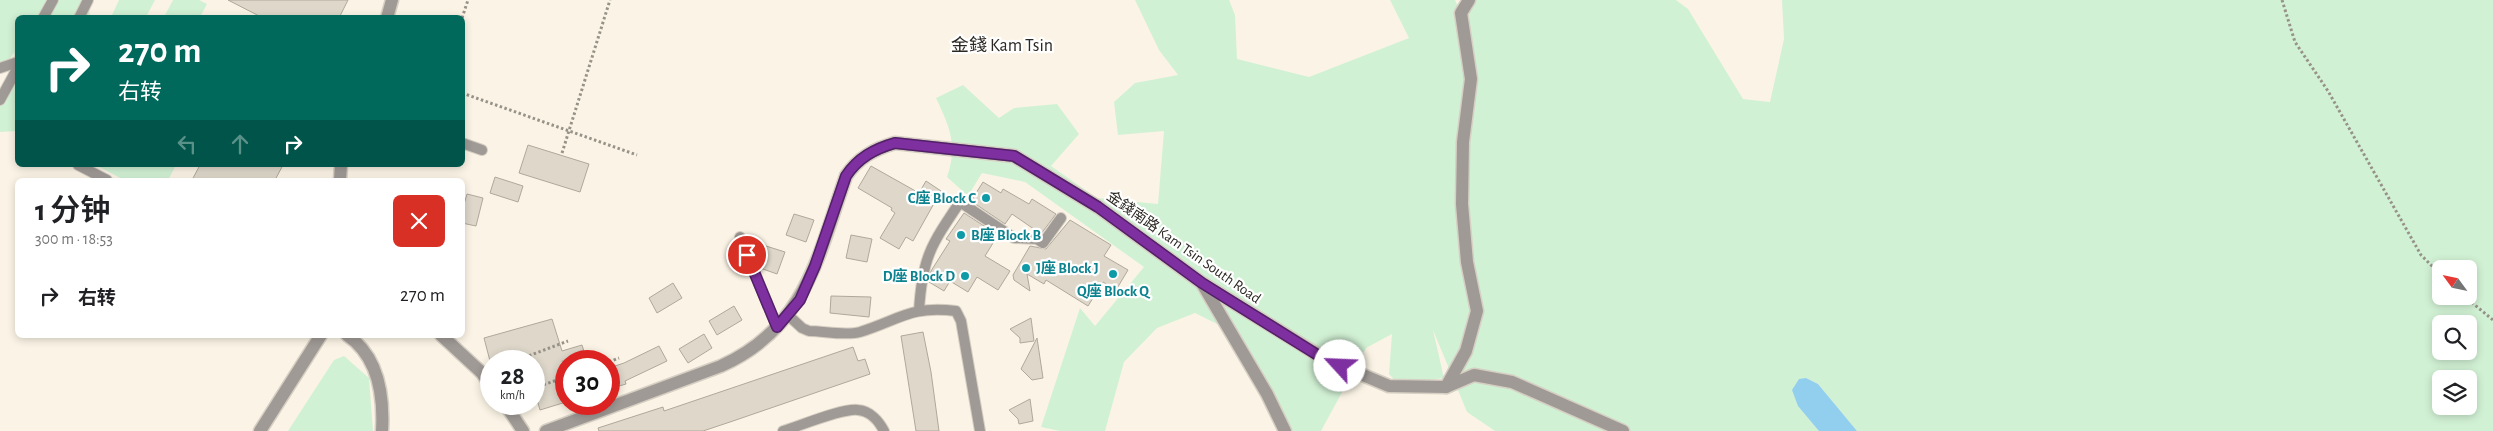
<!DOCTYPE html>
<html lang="zh">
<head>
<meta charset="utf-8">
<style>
  body { margin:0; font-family:"Alegreya Sans","Noto Sans SC",sans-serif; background:#f2f2f2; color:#202124; height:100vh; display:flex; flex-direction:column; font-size:19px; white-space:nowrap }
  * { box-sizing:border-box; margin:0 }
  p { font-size:16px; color:#757577 }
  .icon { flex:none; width:28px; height:28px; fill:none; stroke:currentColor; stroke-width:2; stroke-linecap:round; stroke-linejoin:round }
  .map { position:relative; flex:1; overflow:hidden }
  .side { position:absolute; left:15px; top:178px; width:450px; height:160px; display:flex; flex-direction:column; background:#fff; border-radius:8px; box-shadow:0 2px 8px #0003 }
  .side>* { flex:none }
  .top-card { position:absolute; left:15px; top:15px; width:450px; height:152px; border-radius:8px; box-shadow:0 2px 8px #0003; background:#00695c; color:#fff; overflow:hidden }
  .needle { width:32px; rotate:303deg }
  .tools { position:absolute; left:2432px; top:260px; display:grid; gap:10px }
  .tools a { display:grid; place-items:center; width:45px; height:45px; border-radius:8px; background:#fff; box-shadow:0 2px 8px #0003; font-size:25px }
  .speed { position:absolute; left:480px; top:350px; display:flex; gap:10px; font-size:25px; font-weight:700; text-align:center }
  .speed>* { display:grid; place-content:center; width:65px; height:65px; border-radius:50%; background:#fff; box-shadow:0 2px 8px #0003; line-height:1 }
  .speed small { font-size:12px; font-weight:400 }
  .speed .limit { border:8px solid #d22; background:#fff; color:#111 }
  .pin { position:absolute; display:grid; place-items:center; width:42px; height:42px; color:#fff; margin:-21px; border:2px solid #fff; border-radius:50%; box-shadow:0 1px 5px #0007 }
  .me { position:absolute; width:55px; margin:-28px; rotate:295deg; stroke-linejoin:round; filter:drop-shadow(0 0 4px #0008) }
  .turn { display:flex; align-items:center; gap:18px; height:105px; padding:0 20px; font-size:22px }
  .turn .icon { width:65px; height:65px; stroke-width:2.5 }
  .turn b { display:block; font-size:35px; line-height:42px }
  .lanes { display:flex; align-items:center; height:48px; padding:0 20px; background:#0003; justify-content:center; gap:25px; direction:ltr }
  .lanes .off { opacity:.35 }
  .round { display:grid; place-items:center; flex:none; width:52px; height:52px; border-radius:8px; background:#f2f2f2 }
  .summary { display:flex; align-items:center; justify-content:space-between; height:85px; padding:0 20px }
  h1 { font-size:30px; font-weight:600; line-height:38px }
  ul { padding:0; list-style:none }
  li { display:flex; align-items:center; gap:15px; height:65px; padding:0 20px }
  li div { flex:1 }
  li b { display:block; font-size:19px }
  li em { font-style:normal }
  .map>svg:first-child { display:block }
</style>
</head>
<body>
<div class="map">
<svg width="2493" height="431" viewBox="0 0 2493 431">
  <rect width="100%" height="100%" fill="#fbf4e6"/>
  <g fill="#d1f1d4" fill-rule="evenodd">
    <path d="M0 0H83L89 7 90 17 18 18 17 131 0 132C0 119 0 105 0 92 2 78 17 69 14 52L9 60 0 63Z"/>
    <path d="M119 0H155L146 17H116L112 15Z"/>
    <path d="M173 0H199L207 4 200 17H164Z"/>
    <path d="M1135 0H1229L1235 15 1237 59 1309 77 1409 38 1390 0H1455L1461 13 1473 0H1676L1688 9 1743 99 1770 102 1784 39 1782 0H2493V431H1857L1818 384 1806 378 1819 431H1495L1467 412 1433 330 1444 378 1398 384 1389 374 1392 334 1366 348 1321 431H1291L1229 330 1195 313 1157 328 1124 362 1105 431H1060L1041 427 1080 308 1095 326 1144 267 1025 182 982 173 968 196 947 177C958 145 950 128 936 98L963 85 999 118 1014 108 1057 104 1079 134 1051 166 1097 198 1158 204 1164 131 1118 135 1114 102 1135 83 1178 75 1159 50ZM2441 269H2469V296H2441ZM2441 324H2469V351H2441ZM2441 379H2469V406H2441Z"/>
    <path d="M96 165H176L168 180H124Z"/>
    <path d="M344 356 369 378 373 431H288L334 360Z"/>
  </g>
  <path fill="#92cfee" d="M1806 378 1818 384 1857 431H1819L1798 406 1792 390 1799 379Z"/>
  <g fill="#ded7ca" stroke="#afa89b">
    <path d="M228 0H348L339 18H263Z"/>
    <path d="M528 145 589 164 580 192 519 173Z"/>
    <path d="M200 165H283L275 180H192Z"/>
    <path d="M871 166 919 193 926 181 941 191 913 241 906 237 899 249 880 238 895 213 891 210 892 208 858 188Z"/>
    <path d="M495 177 523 186 518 202 490 193Z"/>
    <path d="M983 182 1001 193 1003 189 1029 204 1032 199 1056 214 1041 234 1012 214 1005 224 971 201Z"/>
    <path d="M467 194 483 198 476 226 462 223V211Z"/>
    <path d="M964 213 998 235 985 256 1010 271 998 290 977 277 968 292 950 281 944 291 929 282 931 271 950 241 946 239Z"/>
    <path d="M794 214 814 220 806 242 786 235Z"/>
    <path d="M1070 220 1111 245 1104 256 1128 270 1116 290 1103 282 1088 306 1046 280 1044 284 1027 274 1030 291 1014 280 1013 275 1030 246 1046 249Z"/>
    <path d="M851 235 872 239 867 262 846 258Z"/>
    <path d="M766 246 785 252 777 274 760 268 759 265Z"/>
    <path d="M673 283 682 298 657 313 649 298Z"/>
    <path d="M831 296 871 297 869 317 830 313Z"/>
    <path d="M734 306 742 320 717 335 709 321Z"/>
    <path d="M1031 318 1034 341 1020 343V338L1010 329Z"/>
    <path d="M552 319 562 351 582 345 587 361H562L566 374V402L540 410 534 389V361H490L484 338Z"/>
    <path d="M923 332 931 372 939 431H916L905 361 901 336Z"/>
    <path d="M704 334 712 348 688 363 679 349Z"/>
    <path d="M1037 338 1043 378 1032 380 1021 369Z"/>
    <path d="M659 346 667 361 625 381 626 384 609 389V368L624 363Z"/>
    <path d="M853 347 858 361 865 359 870 374 730 422 703 431H599L598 428 663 407 664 411Z"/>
    <path d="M1030 399 1033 421 1019 424 1018 419 1009 410Z"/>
  </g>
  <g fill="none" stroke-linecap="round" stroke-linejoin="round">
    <defs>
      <g id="service">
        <path d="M43 18 53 0"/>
        <path d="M79 18 88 0"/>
        <path d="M0 68 18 62"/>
        <path d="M0 100 18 67"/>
        <path d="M462 143 482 150"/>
        <path d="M78 165 107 180"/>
        <path d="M740 237 777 327"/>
        <path d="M919 311C922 258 931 245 960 202L1014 238 1037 239 1043 243 1061 218"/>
        <path d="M788 315 802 328 809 331C824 331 845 336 860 332 899 320 911 305 956 311L961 321 980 431"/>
        <path d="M783 431C800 426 842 408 858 410 870 411 879 421 884 431"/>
      </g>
      <g id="minor">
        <path d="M1203 285 1267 394 1285 431"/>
        <path d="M347 335C378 356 384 396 382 431"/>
        <path d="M441 335 482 373 491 386"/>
        <path d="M1446 387 1466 351 1477 311 1467 262 1462 204 1463 142 1471 79 1461 13 1469 0"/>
        <path d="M505 404 523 431"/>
        <path d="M546 431 721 366C806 328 818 256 846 176 858 158 874 149 895 143L1014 156 1098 207 1202 283 1325 359 1389 386 1446 387 1474 375 1512 382 1623 431"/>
      </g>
      <g id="tertiary">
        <path d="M387 18 392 0"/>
        <path d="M340 180 341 165"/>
        <path d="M260 431 321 335"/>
      </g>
    </defs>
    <use href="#service" stroke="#d6cfc3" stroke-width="12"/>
    <use href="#minor" stroke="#d6cfc3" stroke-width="15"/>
    <use href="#tertiary" stroke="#d6cfc3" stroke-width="15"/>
    <g stroke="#979288" stroke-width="3" stroke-dasharray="2.5 2.5" stroke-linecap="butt">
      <path d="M2282 0 2295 42 2328 91 2421 255 2441 275"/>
      <path d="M462 18 468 0"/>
      <path d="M462 93 637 155"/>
      <path d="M562 153 610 0"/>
      <path d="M2464 296 2493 320"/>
      <path d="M515 361 568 341"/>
      <path d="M609 362 619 358"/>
      <path d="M534 388 566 377"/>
    </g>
    <use href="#service" stroke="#a09a96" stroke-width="10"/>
    <use href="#minor" stroke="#a09a96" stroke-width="12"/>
    <use href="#tertiary" stroke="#a09a96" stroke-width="12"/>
  </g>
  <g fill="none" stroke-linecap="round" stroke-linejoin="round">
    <defs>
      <path id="route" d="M747 255 777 327 800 300 815 266 846 176C858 158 874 149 895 143L1014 156 1098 207 1202 283 1324 359 1340 366"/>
    </defs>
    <use href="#route" stroke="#531f68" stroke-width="12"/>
    <use href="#route" stroke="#7f30a0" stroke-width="9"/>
  </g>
  <g fill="#0f9aa8" stroke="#fff" stroke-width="2">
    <circle cx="986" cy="198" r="5"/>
    <circle cx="961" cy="235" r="5"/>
    <circle cx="1026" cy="268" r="5"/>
    <circle cx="1113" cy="274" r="5"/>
    <circle cx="965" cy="276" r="5"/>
  </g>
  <g text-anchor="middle" stroke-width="4.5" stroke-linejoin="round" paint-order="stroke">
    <g font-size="15" font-weight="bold" fill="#0d838f" stroke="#fff" text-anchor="end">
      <text x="976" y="203">C座 Block C</text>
      <text x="971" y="240" text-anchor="start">B座 Block B</text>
      <text x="1036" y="273" text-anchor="start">J座 Block J</text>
      <text x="955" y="281">D座 Block D</text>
      <text x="1113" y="296" text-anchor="middle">Q座 Block Q</text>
    </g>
    <g font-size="15" fill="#2b2823" stroke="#fff">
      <text transform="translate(1184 247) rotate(35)" y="5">金錢南路 Kam Tsin South Road</text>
    </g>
    <g font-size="18" fill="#2b2823" stroke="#fff">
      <text x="1002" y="51">金錢 Kam Tsin</text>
    </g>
  </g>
</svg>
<div class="tools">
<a><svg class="needle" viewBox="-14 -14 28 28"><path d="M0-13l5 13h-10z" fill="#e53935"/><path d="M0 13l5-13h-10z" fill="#757577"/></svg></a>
<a><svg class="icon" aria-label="search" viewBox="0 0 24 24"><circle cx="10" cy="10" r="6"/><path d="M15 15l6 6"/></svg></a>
<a><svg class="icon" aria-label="layers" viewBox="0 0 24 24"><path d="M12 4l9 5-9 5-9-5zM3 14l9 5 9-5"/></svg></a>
</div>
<div class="speed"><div>28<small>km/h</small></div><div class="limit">30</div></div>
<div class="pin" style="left:747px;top:255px;background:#d93025"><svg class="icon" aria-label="arrive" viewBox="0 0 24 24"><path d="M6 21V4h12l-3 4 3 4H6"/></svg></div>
<svg class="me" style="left:1340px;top:366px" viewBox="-20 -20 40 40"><circle r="19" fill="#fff"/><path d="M0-13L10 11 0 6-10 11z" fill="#7f30a0"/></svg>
<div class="top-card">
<div class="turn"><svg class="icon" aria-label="right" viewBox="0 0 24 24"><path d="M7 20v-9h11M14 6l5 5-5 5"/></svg><div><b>270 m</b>右转</div></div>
<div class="lanes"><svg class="icon off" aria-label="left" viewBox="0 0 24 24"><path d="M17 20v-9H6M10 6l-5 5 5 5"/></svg><svg class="icon off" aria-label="ahead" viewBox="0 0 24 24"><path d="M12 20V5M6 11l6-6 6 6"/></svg><svg class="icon" aria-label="right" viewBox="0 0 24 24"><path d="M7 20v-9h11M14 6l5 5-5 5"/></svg></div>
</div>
<section class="side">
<div class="summary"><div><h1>1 分钟</h1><p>300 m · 18:53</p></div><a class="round" style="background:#d93025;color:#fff"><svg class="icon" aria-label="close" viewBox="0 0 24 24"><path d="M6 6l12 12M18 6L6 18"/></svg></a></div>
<ul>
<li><svg class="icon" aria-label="right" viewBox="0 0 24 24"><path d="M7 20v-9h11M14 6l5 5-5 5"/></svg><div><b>右转</b></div><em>270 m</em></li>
</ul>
</section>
</div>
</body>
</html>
